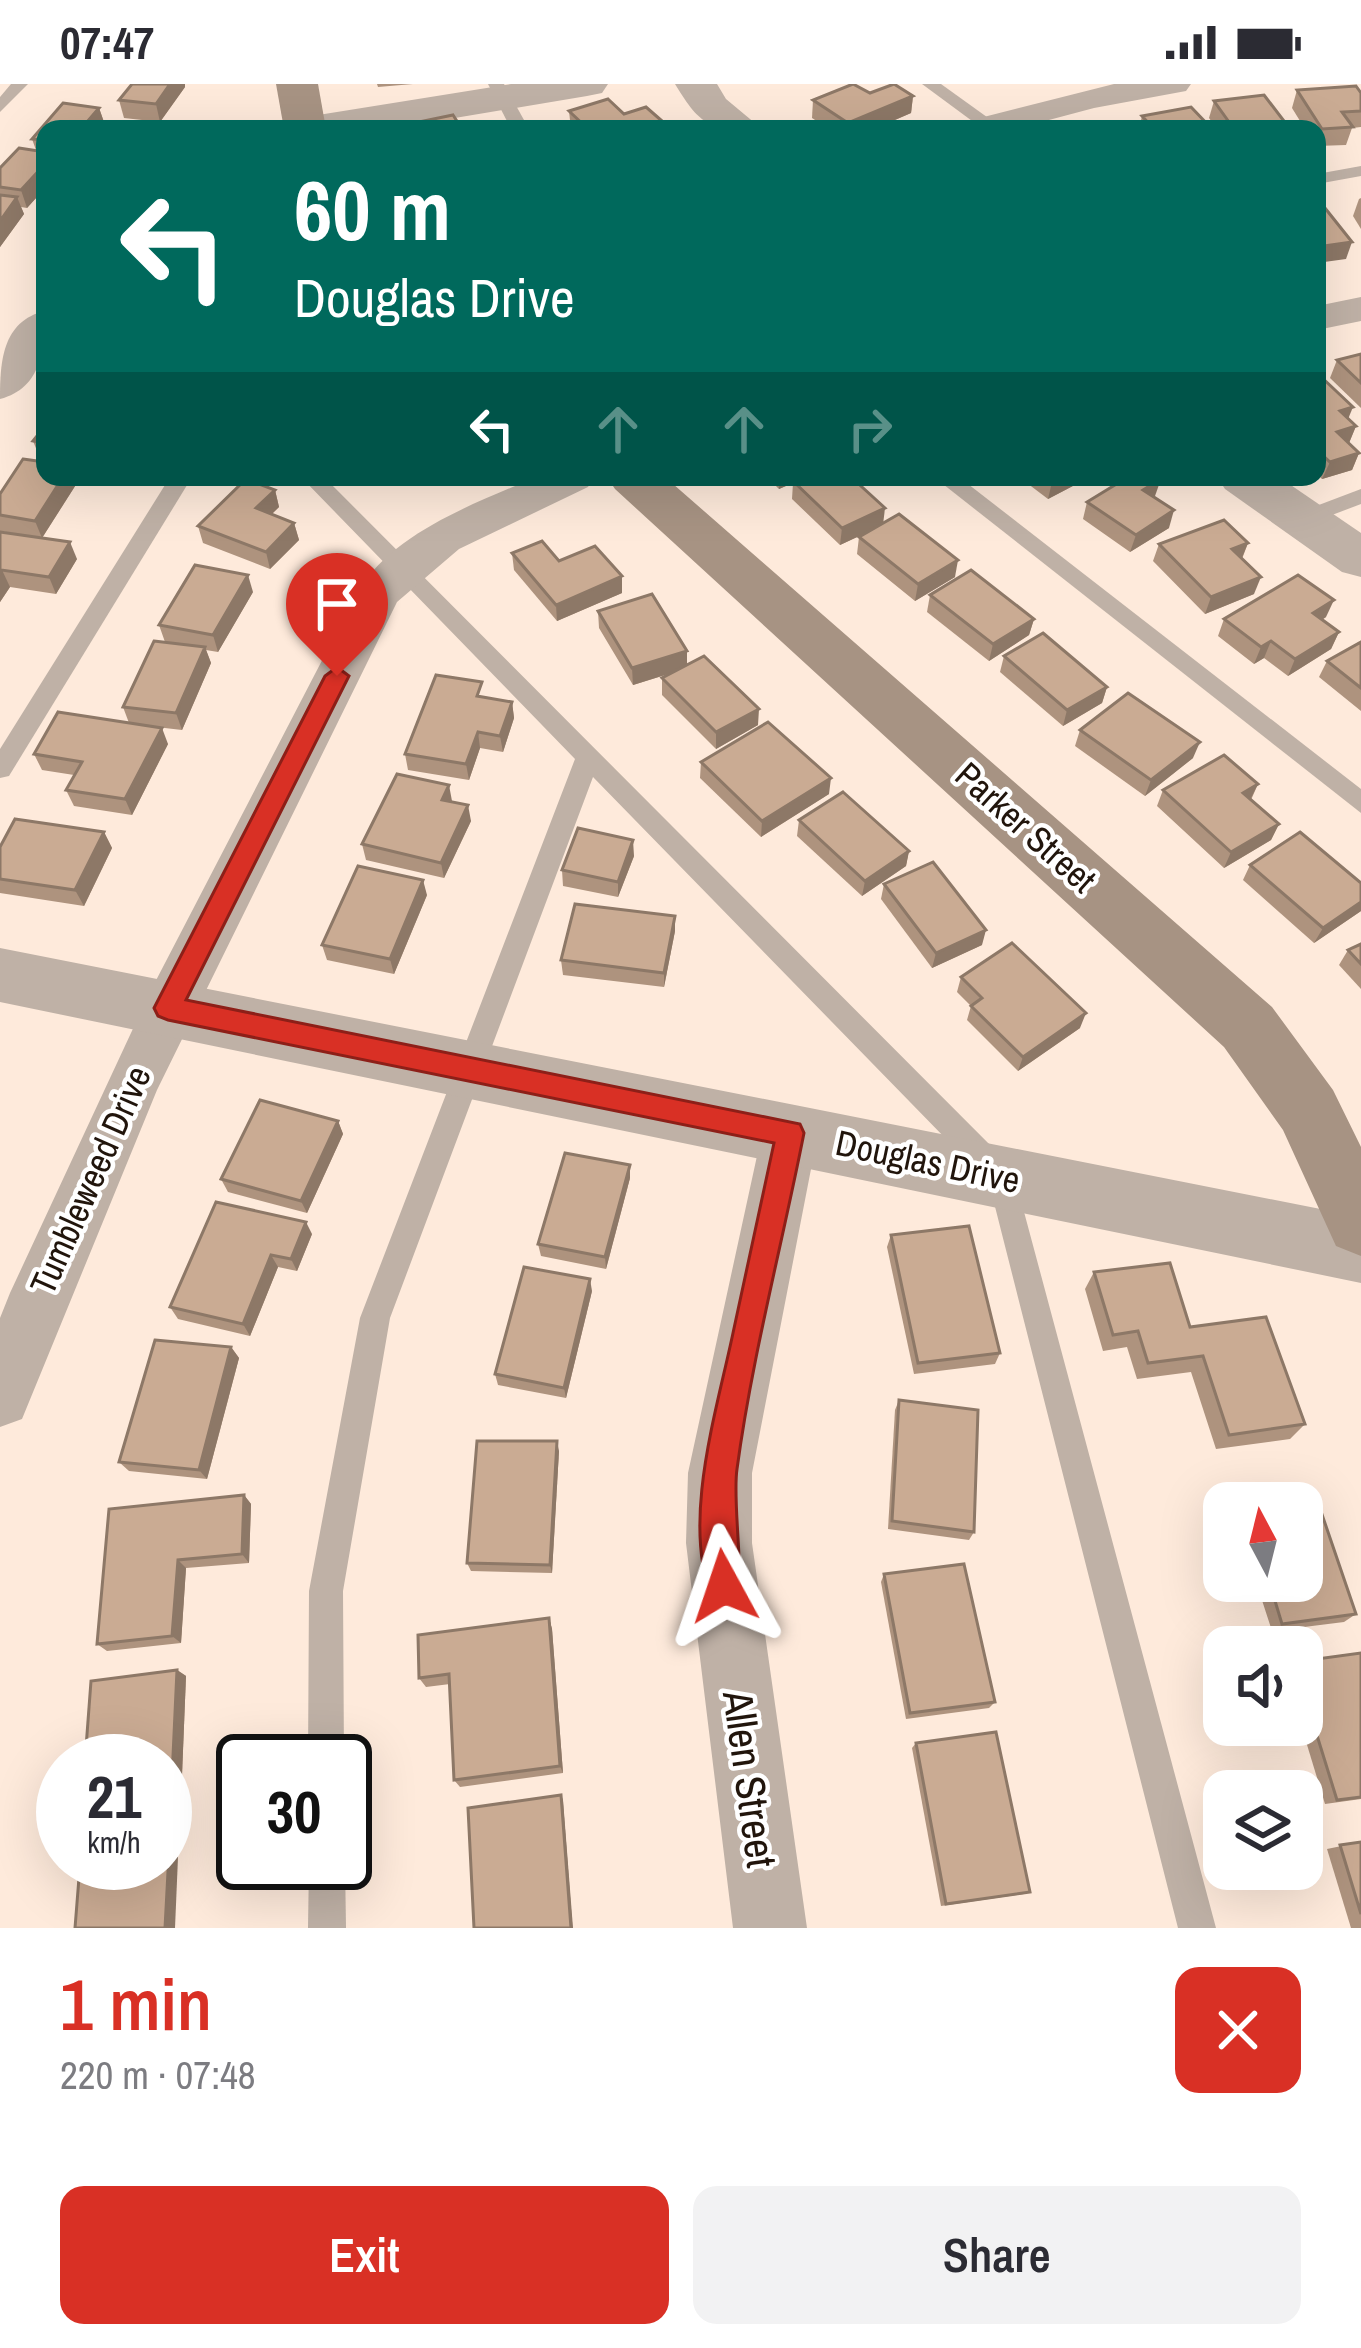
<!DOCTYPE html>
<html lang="en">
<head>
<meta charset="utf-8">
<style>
  body { margin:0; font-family:"Archivo Narrow",sans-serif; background:#f2f2f3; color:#2b2b33; height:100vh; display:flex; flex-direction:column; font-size:45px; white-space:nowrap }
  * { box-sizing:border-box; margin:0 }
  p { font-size:39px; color:#7c7c81 }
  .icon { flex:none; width:66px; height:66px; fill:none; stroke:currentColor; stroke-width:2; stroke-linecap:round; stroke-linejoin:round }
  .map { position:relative; height:1844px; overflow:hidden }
  .details { display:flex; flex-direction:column; background:#fff; flex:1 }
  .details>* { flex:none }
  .banner { position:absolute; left:36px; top:36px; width:1290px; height:366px; border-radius:24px; box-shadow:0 12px 48px #0002; background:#00695c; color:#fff; overflow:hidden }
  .needle { width:78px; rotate:353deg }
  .buttons { position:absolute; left:1203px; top:1398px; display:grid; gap:24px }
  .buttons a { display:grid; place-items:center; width:120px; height:120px; border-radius:24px; background:#fff; box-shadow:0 12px 48px #0002; font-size:60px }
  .speed { position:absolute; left:36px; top:1650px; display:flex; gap:24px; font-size:60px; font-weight:700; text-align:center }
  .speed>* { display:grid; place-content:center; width:156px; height:156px; border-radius:50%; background:#fff; box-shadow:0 12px 48px #0002; line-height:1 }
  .speed small { font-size:30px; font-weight:400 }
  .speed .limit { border:6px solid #111; border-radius:18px; background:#fff; color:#111 }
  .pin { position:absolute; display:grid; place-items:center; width:102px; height:102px; color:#fff; margin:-123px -51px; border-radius:50% 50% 50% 0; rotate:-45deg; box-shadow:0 0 12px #0007 }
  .pin .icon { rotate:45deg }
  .me { position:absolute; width:132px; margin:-66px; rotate:355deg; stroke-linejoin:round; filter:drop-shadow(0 0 9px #0008) }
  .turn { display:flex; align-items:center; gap:42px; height:252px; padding:0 60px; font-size:54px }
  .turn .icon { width:156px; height:156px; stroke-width:2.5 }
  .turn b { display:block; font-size:84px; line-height:102px }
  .lanes { display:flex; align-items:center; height:114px; padding:0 60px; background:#0003; justify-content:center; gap:60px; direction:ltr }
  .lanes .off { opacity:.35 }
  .round { display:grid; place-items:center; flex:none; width:126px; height:126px; border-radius:24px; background:#f2f2f3 }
  .headline { display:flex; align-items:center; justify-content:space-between; height:204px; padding:0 60px }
  h1 { font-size:72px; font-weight:600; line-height:90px; color:#d93025 }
  .cta { display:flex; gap:24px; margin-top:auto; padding:24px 60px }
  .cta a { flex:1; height:138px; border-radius:24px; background:#d93025; color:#fff; font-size:48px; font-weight:600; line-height:138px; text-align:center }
  .cta a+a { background:#f2f2f3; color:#2b2b33 }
  .status { display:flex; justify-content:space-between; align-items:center; height:84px; padding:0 60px; background:#fff; direction:ltr }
  .status svg { height:33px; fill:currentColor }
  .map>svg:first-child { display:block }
</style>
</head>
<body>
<div class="status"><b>07:47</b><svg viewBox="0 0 49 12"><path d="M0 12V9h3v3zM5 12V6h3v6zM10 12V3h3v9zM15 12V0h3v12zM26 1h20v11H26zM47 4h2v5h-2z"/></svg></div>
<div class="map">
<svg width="1361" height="1844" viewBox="0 0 1361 1844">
  <rect width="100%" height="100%" fill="#feeadb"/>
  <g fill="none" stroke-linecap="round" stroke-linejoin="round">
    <g fill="#bfb1a6" fill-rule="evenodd">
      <path d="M11 0H28L0 28V13Z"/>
      <path d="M488 0H504L529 45H511Z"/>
      <path d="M922 0H941L998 41 983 45Z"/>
      <path d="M1361 82V92L1317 100V90Z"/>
      <path d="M170 393H192L9 692 0 694V665Z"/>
      <path d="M301 393H324L1012 1083 1216 1844H1178L989 1099 593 693 390 1234 343 1507 344 1677H308L309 1507 360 1234 575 675Z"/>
      <path d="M934 393H959L1361 705V729Z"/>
      <path d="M1361 405V420L1303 442 1292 435 1295 430Z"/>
      <path d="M309 1779 345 1778 346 1844H308Z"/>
    </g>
    <g fill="#bfb1a6" fill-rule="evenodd">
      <path d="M1114 0H1191L1186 7 1094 24 1015 45H959L964 38Z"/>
      <path d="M1361 213V237L1317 246V222Z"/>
      <path d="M536 393H594L588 403 459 465 397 518 157 1006 22 1335 0 1343V1234L10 1209 151 906 357 509C393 448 474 420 536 393Z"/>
      <path d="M790 1024 810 1031 818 1049 752 1389V1459L807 1844H733L686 1459 688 1389 762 1049 770 1031Z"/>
    </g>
    <g fill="#bfb1a6" fill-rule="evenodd">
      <path d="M511 0H608L602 9 587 12 389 45H291L297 36 312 32Z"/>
      <path d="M675 0H717L726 15 762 45C711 45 703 46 675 0Z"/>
      <path d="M45 227C45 264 42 304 0 315 0 278 2 237 45 227Z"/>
      <path d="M1217 393H1279L1361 449V493L1342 488 1225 405Z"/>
      <path d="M0 864 1361 1133V1199L0 918Z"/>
    </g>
    <g fill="#a79383" fill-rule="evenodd">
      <path d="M276 0H318L326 45H284Z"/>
      <path d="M607 393H665L1272 923 1333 1006 1361 1063V1172L1336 1162 1283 1046 1224 963 615 405Z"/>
    </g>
  </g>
  <g fill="#ae937e">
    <path d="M377 0H413L378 3Z"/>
    <path d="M185 3 160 38 124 34 119 16Z"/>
    <path d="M1297 6 1361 9V43L1352 44 1346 61 1317 62V45H1305L1292 24Z"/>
    <path d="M870 9 913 12 911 29 874 45H829L812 34 813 16Z"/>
    <path d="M1214 17 1287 41 1286 45H1217L1209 34Z"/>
    <path d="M63 19 99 24 105 41 101 45H45V104L27 124 21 123 24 130 0 163V84L19 64 36 66 32 55Z"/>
    <path d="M569 27 624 30 662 37V45H571Z"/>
    <path d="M1142 32 1212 45H1139Z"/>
    <path d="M1361 114V145L1353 132 1359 115Z"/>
    <path d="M1361 270V324L1330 294 1337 276Z"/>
    <path d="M1317 289 1348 335 1356 342 1349 359 1359 369 1352 386 1322 395 1317 390Z"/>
    <path d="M45 342V375L40 374 33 357Z"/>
    <path d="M45 393H75L77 399 42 454 0 447V410Z"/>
    <path d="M767 393H851L883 439 955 493 915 517 857 470 859 453 872 446 840 461 792 415 793 399 779 405Z"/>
    <path d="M1019 393H1090L1048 415Z"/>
    <path d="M275 406 279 423 272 430 294 439 299 456 270 485 203 459 198 442Z"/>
    <path d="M1155 412 1154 413 1169 444 1130 468 1083 435 1087 418Z"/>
    <path d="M0 448 77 475 56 510 10 503 0 518Z"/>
    <path d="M1248 459 1242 475 1254 510 1205 530 1153 477 1159 460Z"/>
    <path d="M512 469 559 477 622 509 557 537 514 486Z"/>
    <path d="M253 508 218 568 206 566 211 579 182 646 139 641 168 660 132 731 74 722 66 706 74 691 42 686 34 670 129 639 123 623 165 558 159 541Z"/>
    <path d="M930 511 1034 535 1029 551 989 577 927 528Z"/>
    <path d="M598 527 687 581 758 641 716 665 662 611V594L675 588 633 601 599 544Z"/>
    <path d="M1326 533 1322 536 1339 548 1331 565 1288 592 1264 574 1254 580 1218 552 1224 535Z"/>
    <path d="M1361 558V627L1319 593 1327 577Z"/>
    <path d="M1004 572 1107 603 1102 619 1063 642 1000 588Z"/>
    <path d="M484 614 512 618 514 634 503 668 480 664 469 696 408 686 405 670Z"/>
    <path d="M1080 646 1193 674 1145 712 1075 662Z"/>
    <path d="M701 678 829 710 761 753 700 694Z"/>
    <path d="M1258 700 1251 716 1279 740 1271 756 1224 784 1157 722 1163 706Z"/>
    <path d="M452 718 471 737 444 794 366 776 362 760Z"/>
    <path d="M799 736 909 767 906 782 862 812 797 752Z"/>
    <path d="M104 748 112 764 84 822 0 809V763Z"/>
    <path d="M634 772 618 813 563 802 562 786Z"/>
    <path d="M1250 781 1361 799V827L1314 859 1243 796Z"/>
    <path d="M884 800 982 861 932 884 881 815Z"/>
    <path d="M427 811 394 890 327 876 322 861Z"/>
    <path d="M675 847 664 903 563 891 561 876Z"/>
    <path d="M1361 860V905L1339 881 1348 866Z"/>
    <path d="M961 893 1080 944 1018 987 967 936 971 922 957 908Z"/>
    <path d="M338 1037 343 1050 307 1129 228 1108 221 1095Z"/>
    <path d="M630 1094 606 1185 541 1172 538 1160Z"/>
    <path d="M312 1150 297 1187 278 1183 250 1252 178 1235 170 1223Z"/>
    <path d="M891 1151 1000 1269 995 1280 914 1290 887 1163Z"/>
    <path d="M1094 1188 1190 1243 1305 1340 1290 1355 1216 1365 1191 1288 1137 1295 1127 1263 1103 1267 1085 1205Z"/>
    <path d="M592 1207 566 1314 498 1301 495 1290Z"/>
    <path d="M231 1263 239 1274 207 1395 129 1387 119 1378Z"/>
    <path d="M899 1316 974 1448 969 1456 888 1445 895 1326Z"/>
    <path d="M559 1367 552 1489 471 1487 467 1479Z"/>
    <path d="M1314 1407 1356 1530 1344 1538 1272 1547 1258 1504 1238 1507 1235 1497H1302V1419H1224V1460L1214 1428 1223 1419Z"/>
    <path d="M244 1411 251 1420 249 1479 186 1484 181 1559 107 1567 97 1560 109 1425Z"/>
    <path d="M884 1490 995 1618 989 1624 906 1635 881 1498Z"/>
    <path d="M549 1534 552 1545 563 1689 460 1703 454 1696 450 1600 426 1603 419 1594Z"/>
    <path d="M1361 1569V1715L1325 1720 1301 1641 1302 1577Z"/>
    <path d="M177 1586 186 1592 180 1741 165 1743V1677Z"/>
    <path d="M916 1659 1030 1808 1024 1810 941 1822 912 1664Z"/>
    <path d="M1361 1758V1844H1351L1327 1765Z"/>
  </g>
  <g fill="#8d7867">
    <path d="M170 0H185V3L160 38 156 20Z"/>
    <path d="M913 12 911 29 874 45H848V39Z"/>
    <path d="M99 24 105 41 101 45H81Z"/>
    <path d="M662 37V45H638Z"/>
    <path d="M45 80V104L27 124 21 106Z"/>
    <path d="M17 113 24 130 0 163V137Z"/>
    <path d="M1352 158 1346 175 1317 179V163Z"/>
    <path d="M1353 323 1346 340 1340 327Z"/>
    <path d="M1356 342 1349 359 1337 348Z"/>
    <path d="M1359 369 1352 386 1322 395 1330 378Z"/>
    <path d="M63 393H75L77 399 42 454 35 437Z"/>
    <path d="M780 393H806L779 405Z"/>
    <path d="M1062 393H1090L1048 415 1052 398Z"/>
    <path d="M1161 395 1155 412 1138 423 1143 406Z"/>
    <path d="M275 406 279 423 260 441 256 424Z"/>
    <path d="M885 424 883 441 840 461 842 444Z"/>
    <path d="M1174 426 1169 444 1130 468 1136 451Z"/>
    <path d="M294 439 299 456 270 485 266 468Z"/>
    <path d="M70 458 77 475 56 510 49 493Z"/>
    <path d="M1248 459 1241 476 1232 465Z"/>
    <path d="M958 476 955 493 915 517 918 500Z"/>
    <path d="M2 486 10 503 0 518V489Z"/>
    <path d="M248 491 253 508 218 568 213 551Z"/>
    <path d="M622 492V509L557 537 556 521Z"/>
    <path d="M1261 493 1254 510 1205 530 1211 513Z"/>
    <path d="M1334 516 1326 533 1305 546 1313 529Z"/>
    <path d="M1034 535 1029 551 989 577 993 560Z"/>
    <path d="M1339 548 1331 565 1288 592 1295 575Z"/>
    <path d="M1271 557 1264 574 1254 580 1261 563Z"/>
    <path d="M205 563 211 579 182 646 176 629Z"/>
    <path d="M687 567V584L633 601 632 584Z"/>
    <path d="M1107 603 1102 619 1063 642 1067 626Z"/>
    <path d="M512 618 514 634 503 668 500 652Z"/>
    <path d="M759 625 758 641 716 665V648Z"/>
    <path d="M162 644 168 660 132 731 125 715Z"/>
    <path d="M478 648 480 664 469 696 466 680Z"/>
    <path d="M1200 658 1193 674 1145 712 1151 696Z"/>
    <path d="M831 694 829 710 761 753 762 737Z"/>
    <path d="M1258 700 1250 716 1243 709Z"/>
    <path d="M449 701 452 717 442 716Z"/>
    <path d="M468 721 471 737 444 794 441 779Z"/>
    <path d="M1279 740 1271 756 1224 784 1231 768Z"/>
    <path d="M104 748 112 764 84 822 75 806Z"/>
    <path d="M633 756 634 772 618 813V798Z"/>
    <path d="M909 767 906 782 862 812 865 797Z"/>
    <path d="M423 796 427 811 394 890 390 875Z"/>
    <path d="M1361 818V827L1314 859 1323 844Z"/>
    <path d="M675 832V847L664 903V889Z"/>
    <path d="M986 846 982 861 932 884 936 869Z"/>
    <path d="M1086 929 1080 944 1018 987 1023 973Z"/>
    <path d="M338 1037 343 1050 307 1129 301 1117Z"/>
    <path d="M630 1081V1094L606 1185 605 1173Z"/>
    <path d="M306 1138 312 1150 297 1187 291 1175Z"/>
    <path d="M271 1171 278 1183 250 1252 243 1240Z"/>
    <path d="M590 1195 592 1207 566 1314 564 1304Z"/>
    <path d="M231 1263 239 1274 207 1395 199 1386Z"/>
    <path d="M557 1357 559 1367 552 1489 550 1481Z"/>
    <path d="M244 1411 251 1420 249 1479 242 1470Z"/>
    <path d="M178 1476 186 1484 181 1559 172 1552Z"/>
    <path d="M549 1534 552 1545 563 1689 560 1682Z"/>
    <path d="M177 1586 186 1592 180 1741 170 1737Z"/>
    <path d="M561 1711 563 1716 573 1844H571Z"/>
    <path d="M169 1769 178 1773 175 1844H165Z"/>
  </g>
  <g fill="#caab93" stroke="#8d7867" stroke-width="3">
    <path d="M132 0H170L156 20 119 16Z"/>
    <path d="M853 0 870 9 894 0 913 12 848 39 813 16Z"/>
    <path d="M1356 2 1361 9V27L1342 28 1353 43 1322 45 1297 6Z"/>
    <path d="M1264 11 1287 41 1264 45H1234L1214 17Z"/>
    <path d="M608 15 624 30 646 23 662 37 638 45H588L569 27Z"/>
    <path d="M63 19 99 24 81 45H45V56L32 55Z"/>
    <path d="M1191 23 1212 45H1154L1142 32Z"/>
    <path d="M453 31 462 45H406L404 41Z"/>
    <path d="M1120 38 1127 45H1091Z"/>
    <path d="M19 64 45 68V80L21 106 0 103V84Z"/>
    <path d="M0 111 17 113 0 137Z"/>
    <path d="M1317 114 1352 158 1317 163Z"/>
    <path d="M1361 270V299L1337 276Z"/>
    <path d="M1317 289 1353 323 1340 327 1356 342 1337 348 1359 369 1330 378 1317 366Z"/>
    <path d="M45 342V359L33 357Z"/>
    <path d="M23 375 45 378V393H63L35 437 0 431V410Z"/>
    <path d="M802 393H851L885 424 842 444 793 397Z"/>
    <path d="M1128 393 1161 395 1143 406 1174 426 1136 451 1087 418Z"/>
    <path d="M246 395 275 406 256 424 294 439 266 468 198 442Z"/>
    <path d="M899 430 958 476 918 500 859 453Z"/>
    <path d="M1224 436 1248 459 1232 465 1261 493 1211 513 1159 460Z"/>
    <path d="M0 448 70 458 49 493 2 486 0 489Z"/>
    <path d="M542 457 559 477 595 462 622 492 556 521 512 469Z"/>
    <path d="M195 481 248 491 213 551 159 541Z"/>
    <path d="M971 486 1034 535 993 560 930 511Z"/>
    <path d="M1298 491 1334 516 1313 529 1339 548 1295 575 1271 557 1261 563 1224 535Z"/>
    <path d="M652 510 687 567 632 584 598 527Z"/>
    <path d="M1043 549 1107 603 1067 626 1004 572Z"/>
    <path d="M154 557 205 563 176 629 123 623Z"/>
    <path d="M1361 558V604L1327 577Z"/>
    <path d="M704 572 759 625 716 648 662 594Z"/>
    <path d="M436 591 482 598 477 612 512 618 500 652 478 648 466 680 405 670Z"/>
    <path d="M1128 609 1200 658 1151 696 1080 646Z"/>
    <path d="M58 628 162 644 125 715 66 706 82 678 34 670Z"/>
    <path d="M768 638 831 694 762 737 701 678Z"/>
    <path d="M1224 671 1258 700 1243 709 1279 740 1231 768 1163 706Z"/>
    <path d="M397 690 449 701 442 716 468 721 441 779 362 760Z"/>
    <path d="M843 708 909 767 865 797 799 736Z"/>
    <path d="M15 735 104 748 75 806 0 795V763Z"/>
    <path d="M578 744 633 756 618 798 562 786Z"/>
    <path d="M1300 748 1361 799V818L1323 844 1250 781Z"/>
    <path d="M933 778 986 846 936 869 884 800Z"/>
    <path d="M358 782 423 796 390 875 322 861Z"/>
    <path d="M575 820 675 832 664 889 561 876Z"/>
    <path d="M1012 859 1086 929 1023 973 971 922 982 914 961 893Z"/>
    <path d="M1361 860V880L1348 866Z"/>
    <path d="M260 1016 338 1037 301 1117 221 1095Z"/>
    <path d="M565 1069 630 1081 605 1173 538 1160Z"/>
    <path d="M216 1118 306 1138 291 1175 271 1171 243 1240 170 1223Z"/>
    <path d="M969 1142 1000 1269 918 1279 891 1151Z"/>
    <path d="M1170 1179 1190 1243 1266 1233 1305 1340 1229 1351 1203 1272 1148 1279 1138 1247 1113 1251 1094 1188Z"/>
    <path d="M524 1183 590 1195 564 1304 495 1290Z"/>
    <path d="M155 1256 231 1263 199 1386 119 1378Z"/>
    <path d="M899 1316 978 1326 974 1448 892 1437Z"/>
    <path d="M477 1357H557L550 1481 467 1479Z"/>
    <path d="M1314 1407 1356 1530 1282 1540 1269 1497H1302V1419H1224V1421L1223 1419Z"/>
    <path d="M244 1411 242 1470 178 1476 172 1552 97 1560 109 1425Z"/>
    <path d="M964 1480 995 1618 910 1629 884 1490Z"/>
    <path d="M549 1534 560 1682 454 1696 449 1590 419 1594 418 1551Z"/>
    <path d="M1361 1569V1713L1337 1716 1302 1603V1577Z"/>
    <path d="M177 1586 170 1737 165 1738V1677H85L91 1597Z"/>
    <path d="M996 1648 1030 1808 946 1820 916 1659Z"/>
    <path d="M561 1711 571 1844H474L468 1724Z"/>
    <path d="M1361 1758V1830L1340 1761Z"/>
    <path d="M169 1769 165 1844H75L80 1781 97 1779H165V1770Z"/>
  </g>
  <path fill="#d93025" stroke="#8d1f18" stroke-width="3" d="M337 583 349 592 186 916 800 1040 804 1049C782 1161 752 1273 737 1385 732 1418 745 1491 736 1514L724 1519 712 1514C681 1438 717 1326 733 1249 747 1186 760 1122 774 1059L168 936 158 932 154 924 325 592Z"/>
  <g text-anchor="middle" stroke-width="9" stroke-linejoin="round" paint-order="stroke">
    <g font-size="36" fill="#21150c" stroke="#fff">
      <text transform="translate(1026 743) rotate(42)" y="13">Parker Street</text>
      <text transform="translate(928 1077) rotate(12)" y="13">Douglas Drive</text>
      <text transform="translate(90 1096) rotate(-66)" y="13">Tumbleweed Drive</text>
    </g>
    <g font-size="42" fill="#21150c" stroke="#fff">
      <text transform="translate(750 1695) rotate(82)" y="15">Allen Street</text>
    </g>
  </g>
</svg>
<div class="buttons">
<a><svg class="needle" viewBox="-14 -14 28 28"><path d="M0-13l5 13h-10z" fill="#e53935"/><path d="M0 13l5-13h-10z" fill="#7c7c81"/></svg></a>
<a><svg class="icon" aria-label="sound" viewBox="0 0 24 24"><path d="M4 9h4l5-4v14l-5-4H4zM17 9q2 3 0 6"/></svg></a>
<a><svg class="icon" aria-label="layers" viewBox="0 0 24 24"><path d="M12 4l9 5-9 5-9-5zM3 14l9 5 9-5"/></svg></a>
</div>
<div class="speed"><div>21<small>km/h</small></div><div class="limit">30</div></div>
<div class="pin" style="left:337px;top:592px;background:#d93025"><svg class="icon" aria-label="arrive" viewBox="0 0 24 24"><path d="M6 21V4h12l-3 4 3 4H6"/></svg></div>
<svg class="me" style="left:724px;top:1502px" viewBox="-20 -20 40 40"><path d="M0-17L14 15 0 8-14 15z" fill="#d93025" stroke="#fff" stroke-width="4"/></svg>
<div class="banner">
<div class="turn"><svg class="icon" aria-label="left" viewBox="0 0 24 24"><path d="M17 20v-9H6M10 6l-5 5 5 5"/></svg><div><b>60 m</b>Douglas Drive</div></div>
<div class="lanes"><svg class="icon" aria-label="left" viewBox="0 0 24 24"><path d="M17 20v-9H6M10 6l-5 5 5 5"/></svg><svg class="icon off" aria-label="ahead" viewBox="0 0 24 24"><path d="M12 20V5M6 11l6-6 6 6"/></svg><svg class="icon off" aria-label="ahead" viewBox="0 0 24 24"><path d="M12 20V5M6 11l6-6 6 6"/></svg><svg class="icon off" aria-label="right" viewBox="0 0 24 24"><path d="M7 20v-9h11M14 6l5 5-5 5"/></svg></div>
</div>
</div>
<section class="details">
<div class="headline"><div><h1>1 min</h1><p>220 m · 07:48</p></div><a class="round" style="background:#d93025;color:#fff"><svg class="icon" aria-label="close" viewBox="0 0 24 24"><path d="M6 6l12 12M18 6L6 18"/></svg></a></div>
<div class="cta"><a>Exit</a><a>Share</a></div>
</section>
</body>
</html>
